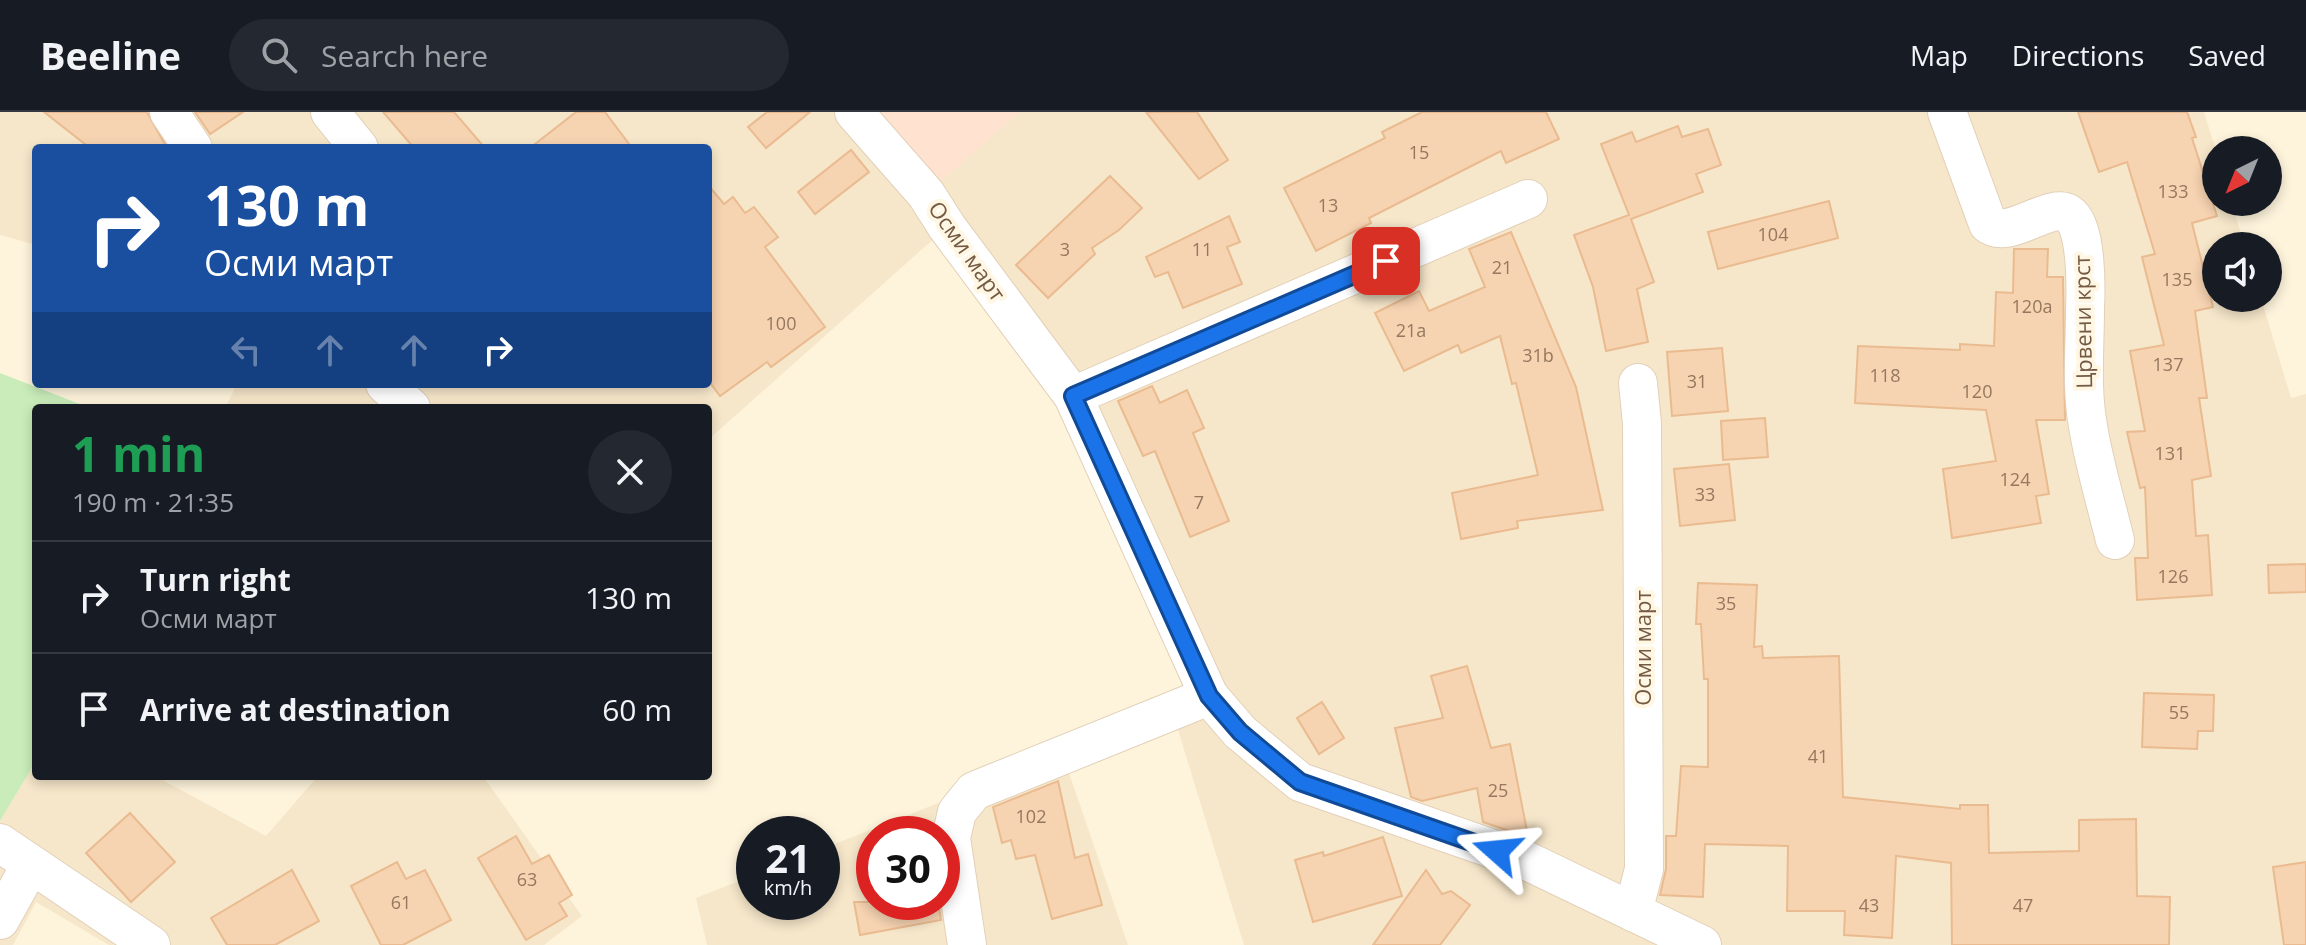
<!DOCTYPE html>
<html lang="en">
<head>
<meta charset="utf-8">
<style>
  body { margin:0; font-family:"Open Sans",sans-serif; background:#242831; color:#f1f3f6; height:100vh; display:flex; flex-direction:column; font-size:30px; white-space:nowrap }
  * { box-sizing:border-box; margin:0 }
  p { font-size:26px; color:#9ea1a6 }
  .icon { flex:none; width:44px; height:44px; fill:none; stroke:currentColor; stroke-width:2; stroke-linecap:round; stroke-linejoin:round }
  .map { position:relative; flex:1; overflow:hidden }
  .side { position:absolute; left:32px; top:292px; width:680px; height:376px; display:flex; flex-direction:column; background:#171b24; border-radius:8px; box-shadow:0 4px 12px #0003 }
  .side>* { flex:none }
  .top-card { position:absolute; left:32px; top:32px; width:680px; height:244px; border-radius:8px; box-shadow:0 4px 12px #0003; background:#1a4fa0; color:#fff; overflow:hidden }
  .needle { width:52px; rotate:223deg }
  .tools { position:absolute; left:2202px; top:24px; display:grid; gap:16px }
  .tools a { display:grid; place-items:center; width:80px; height:80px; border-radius:50%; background:#171b24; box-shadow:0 4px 12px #0003; font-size:40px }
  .speed { position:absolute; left:736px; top:704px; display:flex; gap:16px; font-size:40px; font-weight:700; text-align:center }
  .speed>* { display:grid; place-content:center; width:104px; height:104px; border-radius:50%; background:#171b24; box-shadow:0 4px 12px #0003; line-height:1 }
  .speed small { font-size:20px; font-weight:400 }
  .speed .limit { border:12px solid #d22; background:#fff; color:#111 }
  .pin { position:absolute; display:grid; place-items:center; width:68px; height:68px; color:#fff; margin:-34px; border-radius:16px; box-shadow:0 4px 12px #0006 }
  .me { position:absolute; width:88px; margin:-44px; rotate:288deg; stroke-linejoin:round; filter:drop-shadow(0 0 6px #0008) }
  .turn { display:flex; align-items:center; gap:28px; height:168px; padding:0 40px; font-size:36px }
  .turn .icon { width:104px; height:104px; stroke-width:2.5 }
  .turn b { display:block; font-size:56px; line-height:68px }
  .lanes { display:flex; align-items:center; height:76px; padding:0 40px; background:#0003; justify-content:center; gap:40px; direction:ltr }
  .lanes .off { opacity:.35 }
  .round { display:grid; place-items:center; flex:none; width:84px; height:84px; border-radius:42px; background:#242831 }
  .head { display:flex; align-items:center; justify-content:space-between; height:136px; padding:0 40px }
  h1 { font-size:48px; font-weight:700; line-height:60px; color:#1e9e55 }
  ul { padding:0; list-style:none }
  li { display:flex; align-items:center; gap:24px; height:112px; padding:0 40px; border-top:2px solid #363941 }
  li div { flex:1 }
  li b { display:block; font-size:30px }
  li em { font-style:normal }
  header { display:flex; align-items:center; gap:48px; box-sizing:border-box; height:112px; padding:0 40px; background:#171b24; border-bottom:2px solid #363941 }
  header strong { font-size:38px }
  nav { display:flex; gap:44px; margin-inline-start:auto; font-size:28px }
  .search { width:560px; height:72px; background:#242831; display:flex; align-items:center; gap:20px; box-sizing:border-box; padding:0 28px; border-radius:44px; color:#9ea1a6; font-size:30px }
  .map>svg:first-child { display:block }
</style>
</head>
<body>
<header>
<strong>Beeline</strong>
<div class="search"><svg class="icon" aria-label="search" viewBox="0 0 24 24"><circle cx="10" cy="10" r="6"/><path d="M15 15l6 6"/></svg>Search here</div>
<nav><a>Map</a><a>Directions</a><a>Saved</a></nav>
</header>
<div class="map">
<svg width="2306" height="833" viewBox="0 0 2306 833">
  <rect width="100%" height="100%" fill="#fef4dc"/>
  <g fill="#f6e7ca" fill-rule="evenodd">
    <path d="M0 0H2204L2216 39V90H2231L2245 134H2216V186H2261L2291 286 2306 282V833H1244L1178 618 1066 652 1128 833H707L696 786 754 763V790H822V737L1209 584 1073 284 946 116 708 328V296H225L237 272H708V36H36V133L0 123ZM874 722H942V790H874Z"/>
    <path d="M36 649V664H155L266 724 318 664H483L582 804 544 833H109L36 790 13 833H0V709Z"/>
  </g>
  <path fill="#ffe2cf" d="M854 0H1020L926 82Z"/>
  <path fill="#c9ecba" d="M0 261 90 296H36V649L0 709Z"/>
  <g fill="#f6d3b1" stroke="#eabb90" stroke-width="2">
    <path d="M44 0H147L167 36H90Z"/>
    <path d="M195 0H243L210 22Z"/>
    <path d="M383 0H454L485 36H414Z"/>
    <path d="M576 0H605L632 36H530Z"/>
    <path d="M767 0H810L766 36 748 15Z"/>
    <path d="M1146 0H1197L1228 48 1199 67Z"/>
    <path d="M1422 0H1546L1559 27 1506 51 1501 39 1369 106 1371 111 1316 139 1284 76 1385 26 1382 20Z"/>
    <path d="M2078 0H2187L2196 25 2192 26 2217 104 2192 111 2213 195 2195 199 2207 286H2199L2211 364 2192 368 2196 424 2208 423 2212 483 2137 488 2135 446H2148L2145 375 2140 376 2127 320 2145 319 2130 239 2164 233 2142 145 2155 142 2127 50 2099 60Z"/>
    <path d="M1678 14 1682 25 1708 17 1721 53 1696 62 1703 80 1631 107 1654 170 1637 177 1648 230 1606 239 1593 175 1574 123 1629 103 1601 32 1632 20 1636 30Z"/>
    <path d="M851 38 869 60 815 102 798 80Z"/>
    <path d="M1110 64 1142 96 1119 118 1092 136 1095 142 1048 186 1016 153Z"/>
    <path d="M708 73 724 92 733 85 745 101 754 95 778 125 765 135 825 215 771 255 767 250 720 284 708 268Z"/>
    <path d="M1829 89 1838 126 1718 157 1708 120Z"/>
    <path d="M1229 104 1240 130 1227 135 1242 172 1183 196 1168 160 1155 165 1146 145Z"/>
    <path d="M1511 120 1576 275 1603 398 1517 409 1518 416 1461 427 1452 381 1538 363 1516 271 1512 272 1500 224 1461 241 1458 233 1404 259 1375 201 1419 179 1429 199 1485 175 1469 137Z"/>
    <path d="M2014 137H2048L2047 165H2063L2065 308H2036L2049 382 2036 384 2041 411 1952 426 1943 357 1996 349 1986 298 1855 291 1858 234 1960 238V232L1994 234 1996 180 2013 181Z"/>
    <path d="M1722 236 1728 299 1672 304 1667 240Z"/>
    <path d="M1152 274 1160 291 1187 278 1204 316 1193 321 1229 409 1190 425 1155 339 1143 344 1118 289Z"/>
    <path d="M1765 306 1768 345 1723 348 1721 309Z"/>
    <path d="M1729 352 1735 408 1680 414 1674 357Z"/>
    <path d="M2306 452V480L2269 481 2268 453Z"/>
    <path d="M1698 471 1757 473 1754 535 1762 534 1763 546 1839 544 1843 685 1960 697V693H1988L1989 741 2079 739V708L2136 707 2137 784 2170 785 2169 833H1952L1951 751 1896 744 1892 826 1844 823 1845 799H1787L1788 734 1705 732 1703 785 1660 783 1666 757V724H1676L1681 654 1708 655V567H1704L1701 512H1696Z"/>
    <path d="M1467 554 1491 636 1510 632 1527 719 1515 721 1483 710 1477 676 1422 689 1411 685 1395 616 1443 606 1431 564Z"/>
    <path d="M2144 581 2214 583 2213 619H2198L2197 637 2142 635Z"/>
    <path d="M1322 590 1344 626 1319 642 1297 606Z"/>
    <path d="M1058 669 1075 746 1088 742 1102 793 1052 807 1035 743 1016 747 1011 728 1002 731 993 695Z"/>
    <path d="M130 701 175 750 131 790 86 741Z"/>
    <path d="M516 724 532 752 549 743 572 783 559 791 567 804 526 828 478 746Z"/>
    <path d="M1383 725 1402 784 1313 810 1295 748 1323 740 1324 744Z"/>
    <path d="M397 750 406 767 425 758 451 808 403 833H381L351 774Z"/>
    <path d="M2306 750V833H2284L2273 755Z"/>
    <path d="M292 758 319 809 275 833H227L211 806Z"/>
    <path d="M1426 758 1442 782 1451 779 1470 793 1440 833H1373Z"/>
    <path d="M854 790H938L941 808 860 823Z"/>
  </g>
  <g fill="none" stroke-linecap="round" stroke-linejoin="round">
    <defs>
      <g id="minor">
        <path d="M169 0 193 36"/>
        <path d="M330 0 359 36"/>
        <path d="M854 0 926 82 947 115 1073 284 1209 584 1240 620 1300 670 1525 748 1702 833"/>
        <path d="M1947 0 1988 112C2009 129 2050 89 2069 102 2087 113 2086 177 2085 197 2085 236 2081 276 2088 314 2094 352 2106 391 2115 428"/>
        <path d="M385 272 411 296"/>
        <path d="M1073 284 1528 87"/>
        <path d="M0 731 151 833"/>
        <path d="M1633 800 1644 757 1642 312 1638 271"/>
        <path d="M0 808 30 754"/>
        <path d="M967 833 951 726 957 700 974 679 1209 584"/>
      </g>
    </defs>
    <use href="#minor" stroke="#e2d0b8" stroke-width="40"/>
    <use href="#minor" stroke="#fff" stroke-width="38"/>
  </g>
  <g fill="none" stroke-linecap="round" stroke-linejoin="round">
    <defs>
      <path id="route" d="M1386 149 1073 284 1209 584 1240 620 1300 670 1497 739"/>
    </defs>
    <use href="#route" stroke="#114b97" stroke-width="20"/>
    <use href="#route" stroke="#1a73e8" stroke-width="14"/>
  </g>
  <g text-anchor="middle" stroke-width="8" stroke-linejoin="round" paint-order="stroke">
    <g font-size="18" fill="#95785e">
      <text x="1419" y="47">15</text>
      <text x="2173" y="86">133</text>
      <text x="1328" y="100">13</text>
      <text x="1773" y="129">104</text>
      <text x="1065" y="144">3</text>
      <text x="1202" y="144">11</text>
      <text x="1502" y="162">21</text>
      <text x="2177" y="174">135</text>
      <text x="2032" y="201">120a</text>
      <text x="781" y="218">100</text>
      <text x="1411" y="225">21a</text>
      <text x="1538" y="250">31b</text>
      <text x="2168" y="259">137</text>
      <text x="1885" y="270">118</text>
      <text x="1697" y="276">31</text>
      <text x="1977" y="286">120</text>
      <text x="2170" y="348">131</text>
      <text x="2015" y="374">124</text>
      <text x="1705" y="389">33</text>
      <text x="1199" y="397">7</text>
      <text x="2173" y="471">126</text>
      <text x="1726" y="498">35</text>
      <text x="2179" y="607">55</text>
      <text x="1818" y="651">41</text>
      <text x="1498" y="685">25</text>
      <text x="1031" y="711">102</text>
      <text x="527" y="774">63</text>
      <text x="401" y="797">61</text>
      <text x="1869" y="800">43</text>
      <text x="2023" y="800">47</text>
    </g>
    <g font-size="22" fill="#755a43" stroke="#fff7e4">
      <text transform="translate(967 139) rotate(55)" y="8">Осми март</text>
      <text transform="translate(2083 210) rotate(-91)" y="8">Црвени крст</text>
      <text transform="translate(1643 536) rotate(-90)" y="8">Осми март</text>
    </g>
  </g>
</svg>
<div class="tools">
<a><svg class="needle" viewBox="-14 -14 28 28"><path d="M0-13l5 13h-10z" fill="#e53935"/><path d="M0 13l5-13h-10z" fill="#9ea1a6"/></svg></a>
<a><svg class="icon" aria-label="sound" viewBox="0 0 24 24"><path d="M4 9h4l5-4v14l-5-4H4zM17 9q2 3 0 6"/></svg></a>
</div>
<div class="speed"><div>21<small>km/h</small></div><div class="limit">30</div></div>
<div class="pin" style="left:1386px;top:149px;background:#d93025"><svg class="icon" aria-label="arrive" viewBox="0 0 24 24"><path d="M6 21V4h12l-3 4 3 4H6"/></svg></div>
<svg class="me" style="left:1497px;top:739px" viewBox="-20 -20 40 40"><path d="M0-17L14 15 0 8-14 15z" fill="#1a73e8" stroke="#fff" stroke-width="4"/></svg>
<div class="top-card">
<div class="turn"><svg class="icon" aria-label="right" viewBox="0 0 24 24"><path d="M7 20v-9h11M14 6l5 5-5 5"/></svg><div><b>130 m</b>Осми март</div></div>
<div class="lanes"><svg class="icon off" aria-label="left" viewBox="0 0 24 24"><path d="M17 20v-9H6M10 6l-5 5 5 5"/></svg><svg class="icon off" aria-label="ahead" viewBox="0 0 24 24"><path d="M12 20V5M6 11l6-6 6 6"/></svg><svg class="icon off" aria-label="ahead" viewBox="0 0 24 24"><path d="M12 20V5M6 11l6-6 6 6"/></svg><svg class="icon" aria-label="right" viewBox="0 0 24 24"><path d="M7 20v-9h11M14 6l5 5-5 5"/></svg></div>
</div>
<section class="side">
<div class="head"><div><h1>1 min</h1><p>190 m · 21:35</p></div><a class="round"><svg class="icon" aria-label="close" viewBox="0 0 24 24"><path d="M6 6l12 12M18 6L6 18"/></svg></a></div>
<ul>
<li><svg class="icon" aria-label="right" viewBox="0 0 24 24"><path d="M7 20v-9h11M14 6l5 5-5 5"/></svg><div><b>Turn right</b><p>Осми март</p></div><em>130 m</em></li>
<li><svg class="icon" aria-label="arrive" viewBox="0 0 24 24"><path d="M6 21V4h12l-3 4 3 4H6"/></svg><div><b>Arrive at destination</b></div><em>60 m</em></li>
</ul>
</section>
</div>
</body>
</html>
